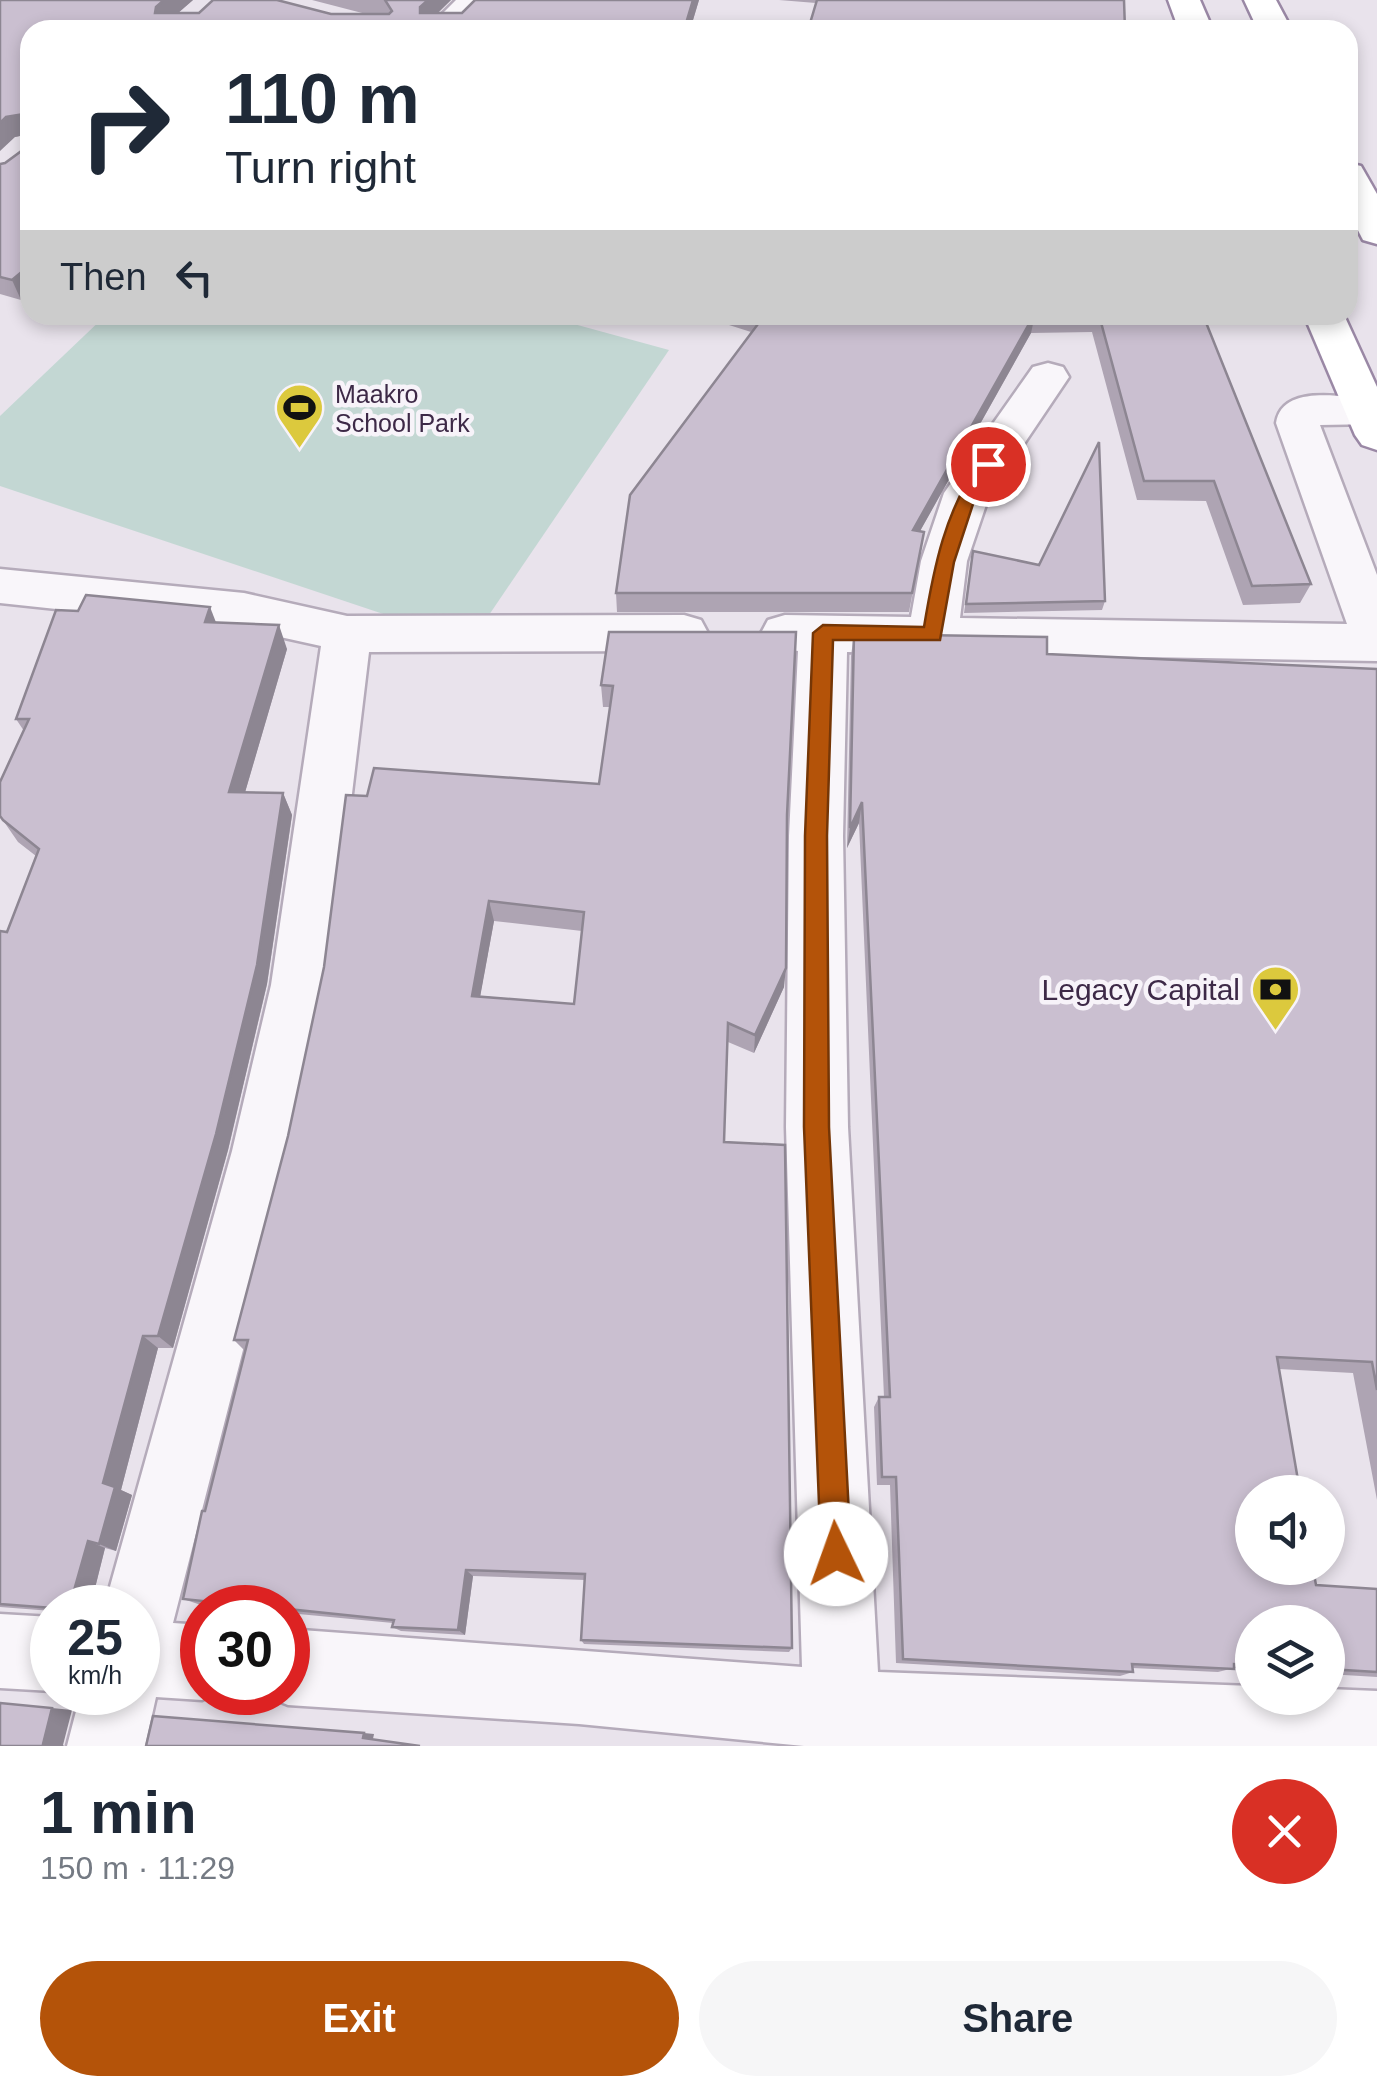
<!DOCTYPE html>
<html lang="en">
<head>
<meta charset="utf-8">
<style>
  body { margin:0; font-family:Arial,sans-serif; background:#f6f6f7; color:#1f2937; height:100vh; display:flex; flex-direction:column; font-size:38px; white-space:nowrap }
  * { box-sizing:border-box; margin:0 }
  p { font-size:32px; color:#747a83 }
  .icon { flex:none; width:55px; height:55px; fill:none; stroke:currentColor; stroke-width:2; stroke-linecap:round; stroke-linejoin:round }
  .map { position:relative; height:1746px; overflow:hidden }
  .sheet { display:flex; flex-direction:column; background:#fff; flex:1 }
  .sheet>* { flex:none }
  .hud { position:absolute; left:20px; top:20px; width:1338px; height:305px; border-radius:30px; box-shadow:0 5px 15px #0003; background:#fff; color:#1f2937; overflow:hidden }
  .tools { position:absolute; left:1235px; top:1475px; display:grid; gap:20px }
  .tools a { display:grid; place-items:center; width:110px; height:110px; border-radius:50%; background:#fff; box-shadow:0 5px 15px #0003; font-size:50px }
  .speed { position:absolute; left:30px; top:1585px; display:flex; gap:20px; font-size:50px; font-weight:700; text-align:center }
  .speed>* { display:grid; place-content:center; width:130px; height:130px; border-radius:50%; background:#fff; box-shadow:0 5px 15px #0003; line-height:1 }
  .speed small { font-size:25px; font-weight:400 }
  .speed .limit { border:15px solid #d22; background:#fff; color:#111 }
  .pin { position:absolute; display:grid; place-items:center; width:85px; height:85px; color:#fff; margin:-42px; border:5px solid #fff; border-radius:50%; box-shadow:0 2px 10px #0007 }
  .me { position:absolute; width:110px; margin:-55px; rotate:357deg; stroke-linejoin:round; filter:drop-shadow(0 0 8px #0008) }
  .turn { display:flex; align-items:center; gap:35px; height:210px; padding:0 40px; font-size:45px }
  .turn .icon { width:130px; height:130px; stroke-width:2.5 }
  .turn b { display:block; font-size:70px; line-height:85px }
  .then { display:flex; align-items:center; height:95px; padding:0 40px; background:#0003; gap:20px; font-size:38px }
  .round { display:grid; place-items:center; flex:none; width:105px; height:105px; border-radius:52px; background:#f6f6f7 }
  .overview { display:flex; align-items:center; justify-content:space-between; height:170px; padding:0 40px }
  h1 { font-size:60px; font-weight:700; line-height:75px }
  .cta { display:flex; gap:20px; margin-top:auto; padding:20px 40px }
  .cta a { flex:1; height:115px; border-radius:60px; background:#b45309; color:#fff; font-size:40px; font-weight:700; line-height:115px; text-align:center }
  .cta a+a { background:#f6f6f7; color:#1f2937 }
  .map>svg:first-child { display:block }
</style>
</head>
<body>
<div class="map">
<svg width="1377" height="1746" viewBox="0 0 1377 1746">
  <rect width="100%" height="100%" fill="#e9e3ec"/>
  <path fill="#c3d7d3" d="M106 315H541L669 350 470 643 0 486V416Z"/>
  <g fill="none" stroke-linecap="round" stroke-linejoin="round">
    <defs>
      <g id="minor">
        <path d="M456 0H491L462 30H426Z"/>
        <path d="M1048 363 1063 367 1069 377 989 496 967 561 960 618 1347 624 1276 423C1282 384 1340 397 1368 398L1377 400V424L1320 425 1377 575V661L847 652 843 836 848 1127 878 1672 1252 1686V1698H1328V1689L1377 1691V1746H804L579 1724 288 1705 261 1694 288 1692V1629L802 1667 786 1127 789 836 798 651 768 646 761 633 768 620 785 615 911 617 921 561 944 493 1033 367Z"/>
        <path d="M0 569 244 593 347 616 684 615 701 620 708 633 701 646 684 651 369 652 329 985 294 1151 173 1623 202 1625V1692H219L202 1700 156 1697 145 1746H67L81 1692H138V1608H104L232 1151 271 985 321 646 244 629 0 603Z"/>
        <path d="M0 1614 52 1617V1691L0 1688Z"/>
      </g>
      <g id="highway">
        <path d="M1168 0H1200L1213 30H1179Z"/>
        <path d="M1244 0H1276L1292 30H1258Z"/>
        <path d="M1348 163 1361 166 1377 194V244L1363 240 1348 211Z"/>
        <path d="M1304 315H1344L1377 387V450L1362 445 1355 435Z"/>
      </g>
    </defs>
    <use href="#minor" stroke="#b5abba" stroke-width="5"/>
    <use href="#highway" stroke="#9a88a5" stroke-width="5"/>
    <use href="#minor" fill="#f9f6fa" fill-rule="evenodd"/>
    <use href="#highway" fill="#fff" fill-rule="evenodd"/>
  </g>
  <g fill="#aea4b3" fill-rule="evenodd">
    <path d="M0 0H193L178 13 366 14 312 0H451L438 13H462L475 0H699L690 30H30V293L21 300 0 294V164L5 163 24 149V135L15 137Z"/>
    <path d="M779 0H1124L816 3Z"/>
    <path d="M712 315H1203L1311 584 1300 603 1243 605 1206 501 1137 500 1092 332 1031 333 920 531 924 532 909 612H617L616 593 751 332 729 325V320Z"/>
    <path d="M973 551 1105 601 1102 610 964 613Z"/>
    <path d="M216 623 287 649 245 792 283 793 292 815 267 984 228 1150 173 1348H158L121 1490 132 1495 116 1551 105 1548 90 1608H52V1611L0 1607V931L7 932 36 856 18 842 0 816 24 731 16 719Z"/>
    <path d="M609 632 787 815 784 987 754 1053 728 1042 724 1142 792 1648 789 1652 584 1644 581 1640 585 1580 473 1576 465 1635 401 1631 392 1627 393 1623 288 1613V1608H232L198 1604 183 1599 245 1351 234 1340 288 1136 367 796 599 784 610 707H603L601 685ZM494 921 582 931 574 1004 480 996Z"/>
    <path d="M854 634 1047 654 1377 669V1500L1353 1373 1279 1369 1316 1585 1377 1589V1677L1328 1674V1622H1252V1669L1234 1668 1218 1672 1132 1668 1133 1672 1120 1676 896 1663 890 1485H877L874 1407 879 1397H884L859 823 847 848 851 656Z"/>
  </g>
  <g fill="#8d8692">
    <path d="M164 0H193L162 27 155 13 156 7Z"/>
    <path d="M428 0H451L423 27 420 7Z"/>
    <path d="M693 0H699L690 30H684Z"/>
    <path d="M24 114 30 134 15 137 0 151V123L6 117Z"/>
    <path d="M30 265V293L21 300 12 280Z"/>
    <path d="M1035 315 1031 333 910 549 913 530Z"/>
    <path d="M210 607 219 630 205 622Z"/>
    <path d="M279 625 287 649 239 813 229 792Z"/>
    <path d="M283 793 292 815 267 984 228 1150 173 1348 158 1336Z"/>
    <path d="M862 802 859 823 847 848 850 828Z"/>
    <path d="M489 901 494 921 477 1014 472 996Z"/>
    <path d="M786 968 784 987 754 1053 755 1035Z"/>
    <path d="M143 1336 158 1348 121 1490 132 1495 116 1551 99 1544 103 1483Z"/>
    <path d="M88 1541 105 1548 90 1608H69Z"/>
    <path d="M466 1570 473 1576 465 1635 458 1630Z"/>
    <path d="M52 1708 72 1710 63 1745 64 1746H45L43 1744Z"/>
    <path d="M364 1733 374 1734 373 1739 363 1738Z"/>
  </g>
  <g fill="#cabfd0" stroke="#8d8692" stroke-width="2.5" fill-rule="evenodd">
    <path d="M0 0H164L156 7 155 13H199L213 0H277L331 14H389L392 11 385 0H428L420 7V13H462L475 0H693L684 30H30V265L12 280 0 277V164L5 163 24 149V114L6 117 0 123Z"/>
    <path d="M817 0H1124L1125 30H808Z"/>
    <path d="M762 315H1034L913 530 924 532 912 593H616L630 495 764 316Z"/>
    <path d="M1099 315H1203L1311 584 1252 586 1214 481H1144Z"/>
    <path d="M1099 442 1105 601 966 604 973 551 1039 565Z"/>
    <path d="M86 595 210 607 205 622 279 625 229 792 283 793 257 965 216 1134 158 1336H143L103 1483 115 1487 99 1544 88 1541 69 1608H53L0 1604V931L7 932 39 849 3 820 0 816V782L29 719H16L56 610 78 611Z"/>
    <path d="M609 632H796L787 815 786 968 755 1035 728 1023 724 1142 785 1145 792 1648 581 1640 585 1574 466 1570 458 1630 392 1627 394 1620 288 1609V1608H271L183 1599 202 1511H205L248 1340H234L288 1136 324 967 346 795 367 796 374 768 599 784 613 686 601 685ZM489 901 584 912 574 1004 472 996Z"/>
    <path d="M854 634 1047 637V654L1377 669V1390L1372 1362 1277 1357 1300 1492H1252V1568H1313L1316 1585 1377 1589V1672L1328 1669V1622H1252V1665L1234 1664V1669L1132 1664 1133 1672 903 1659 896 1477H882L879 1397H890L862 802 850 828Z"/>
    <path d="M0 1703 52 1708 43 1744 45 1746H0Z"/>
    <path d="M153 1716 364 1733 363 1738 420 1746H146Z"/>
  </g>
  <path fill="#b45309" stroke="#753606" stroke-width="2.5" d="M988 458 997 464 976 495 954 562 940 640H833L827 836 829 1127 851 1554 846 1565 836 1569 825 1565 821 1554 804 1127 805 836 813 633 823 625 924 627C934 566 945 511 981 460Z"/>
  <defs>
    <symbol id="stadium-pin" viewBox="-11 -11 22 30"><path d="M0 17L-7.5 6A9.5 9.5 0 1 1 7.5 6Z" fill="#dcc93d" stroke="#f7f3f9"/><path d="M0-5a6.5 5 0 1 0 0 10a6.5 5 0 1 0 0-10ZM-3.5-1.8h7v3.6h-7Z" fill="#111"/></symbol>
    <symbol id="bank-pin" viewBox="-11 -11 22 30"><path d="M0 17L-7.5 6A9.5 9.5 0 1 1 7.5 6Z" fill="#dcc93d" stroke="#f7f3f9"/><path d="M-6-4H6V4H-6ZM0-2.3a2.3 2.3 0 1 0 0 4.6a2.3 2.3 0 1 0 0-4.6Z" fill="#111"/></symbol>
  </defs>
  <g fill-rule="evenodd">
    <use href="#stadium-pin" x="272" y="380" width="55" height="75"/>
    <use href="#bank-pin" x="1248" y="962" width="55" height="75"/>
  </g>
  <g text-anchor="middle" stroke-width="9" stroke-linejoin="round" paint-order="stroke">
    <g font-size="25" fill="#3d2947" stroke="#f7f3f9" text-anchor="start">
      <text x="335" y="403">Maakro<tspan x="335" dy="29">School Park</tspan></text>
    </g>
    <g font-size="30" fill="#3d2947" stroke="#f7f3f9" text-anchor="end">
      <text x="1240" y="1000">Legacy Capital</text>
    </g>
  </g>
</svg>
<div class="tools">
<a><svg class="icon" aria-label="sound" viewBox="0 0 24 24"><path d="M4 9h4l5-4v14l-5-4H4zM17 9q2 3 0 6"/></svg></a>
<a><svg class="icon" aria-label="layers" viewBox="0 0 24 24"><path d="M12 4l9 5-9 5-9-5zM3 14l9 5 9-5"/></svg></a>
</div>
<div class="speed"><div>25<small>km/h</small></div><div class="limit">30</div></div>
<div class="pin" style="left:988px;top:464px;background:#d93025"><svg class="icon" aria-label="arrive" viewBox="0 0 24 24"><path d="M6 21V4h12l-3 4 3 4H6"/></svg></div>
<svg class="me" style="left:836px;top:1554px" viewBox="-20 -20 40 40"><circle r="19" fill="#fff"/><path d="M0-13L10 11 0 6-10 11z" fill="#b45309"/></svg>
<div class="hud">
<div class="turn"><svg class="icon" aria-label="right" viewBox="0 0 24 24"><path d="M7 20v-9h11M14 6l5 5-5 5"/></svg><div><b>110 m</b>Turn right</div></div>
<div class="then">Then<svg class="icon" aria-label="left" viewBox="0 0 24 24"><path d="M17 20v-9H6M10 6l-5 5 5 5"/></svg></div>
</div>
</div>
<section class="sheet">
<div class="overview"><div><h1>1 min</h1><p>150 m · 11:29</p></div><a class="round" style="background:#d93025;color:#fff"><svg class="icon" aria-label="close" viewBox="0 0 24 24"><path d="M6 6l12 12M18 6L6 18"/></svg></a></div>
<div class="cta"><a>Exit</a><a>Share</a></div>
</section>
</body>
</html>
